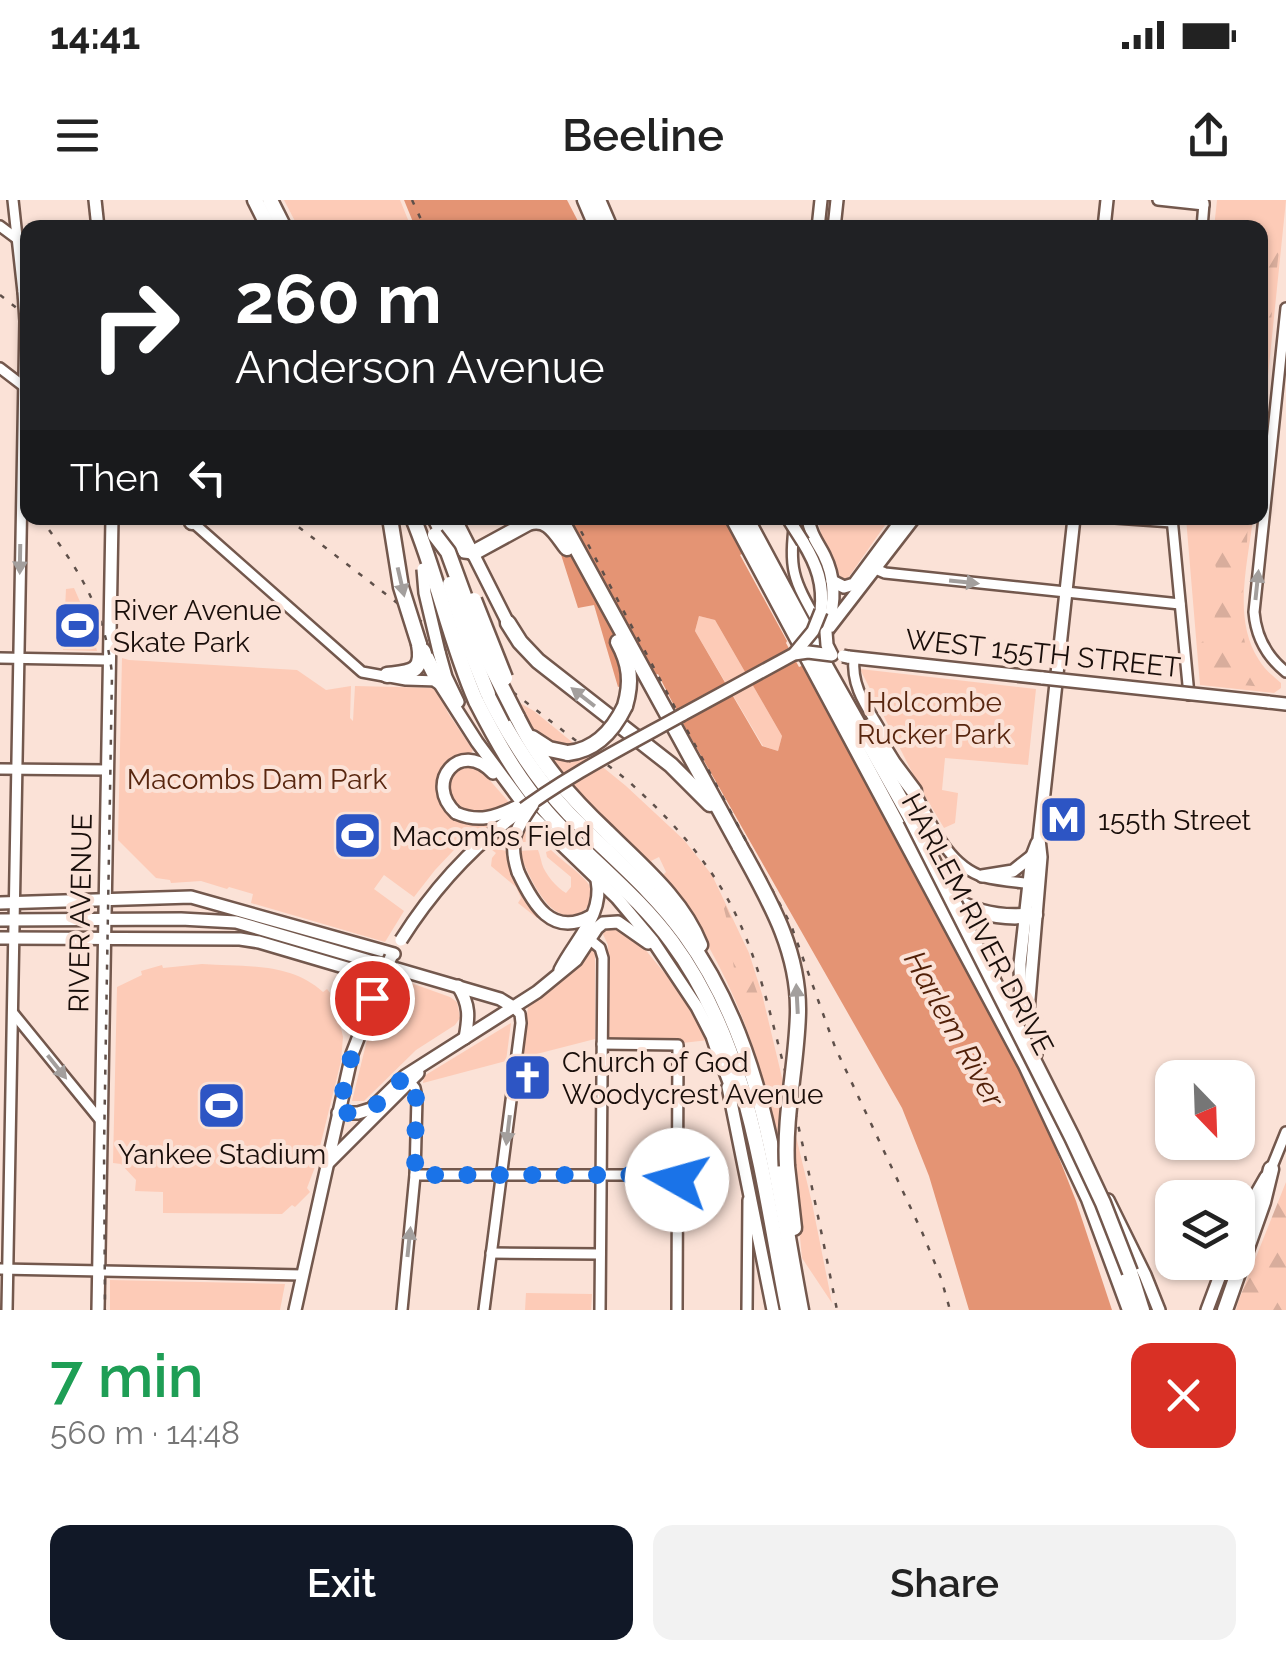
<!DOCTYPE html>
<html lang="en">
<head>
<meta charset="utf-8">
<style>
  body { margin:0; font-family:Raleway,sans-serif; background:#f2f2f2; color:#222; height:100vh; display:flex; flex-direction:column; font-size:38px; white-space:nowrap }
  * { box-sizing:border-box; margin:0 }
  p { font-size:32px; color:#767676 }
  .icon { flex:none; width:55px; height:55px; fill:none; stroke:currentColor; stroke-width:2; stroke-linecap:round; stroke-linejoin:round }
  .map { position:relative; height:1110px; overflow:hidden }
  .details { display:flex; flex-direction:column; background:#fff; flex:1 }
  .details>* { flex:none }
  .hud { position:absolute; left:20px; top:20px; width:1248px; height:305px; border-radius:20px; box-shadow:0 2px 8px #0004; background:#202124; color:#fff; overflow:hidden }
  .needle { width:65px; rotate:157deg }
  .tools { position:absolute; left:1155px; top:860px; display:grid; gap:20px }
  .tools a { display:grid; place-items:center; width:100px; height:100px; border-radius:20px; background:#fff; box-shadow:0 2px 8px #0004; font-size:50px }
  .pin { position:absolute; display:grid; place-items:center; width:85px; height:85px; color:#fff; margin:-42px; border:5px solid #fff; border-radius:50%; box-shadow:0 2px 10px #0007 }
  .me { position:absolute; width:110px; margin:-55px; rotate:277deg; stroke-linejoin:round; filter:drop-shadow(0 0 8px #0008) }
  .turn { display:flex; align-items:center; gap:35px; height:210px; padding:0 50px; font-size:45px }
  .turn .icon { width:130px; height:130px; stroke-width:2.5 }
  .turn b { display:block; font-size:70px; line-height:85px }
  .then { display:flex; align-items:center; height:95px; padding:0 50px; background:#0003; gap:20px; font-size:38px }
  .round { display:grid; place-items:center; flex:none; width:105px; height:105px; border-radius:20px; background:#f2f2f2 }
  .head { display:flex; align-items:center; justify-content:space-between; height:170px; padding:0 50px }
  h1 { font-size:60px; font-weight:600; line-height:75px; color:#1e9e55 }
  .primary-button { display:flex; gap:20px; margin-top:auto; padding:20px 50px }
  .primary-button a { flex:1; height:115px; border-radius:20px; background:#111827; color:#fff; font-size:40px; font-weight:600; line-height:115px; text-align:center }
  .primary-button a+a { background:#f2f2f2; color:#222 }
  .status { display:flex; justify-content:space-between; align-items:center; height:70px; padding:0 50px; background:#fff; direction:ltr }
  .status svg { height:28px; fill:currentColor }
  header { display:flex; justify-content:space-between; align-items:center; height:130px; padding:0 50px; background:#fff; font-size:45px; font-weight:600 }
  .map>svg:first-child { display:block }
</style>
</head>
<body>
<div class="status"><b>14:41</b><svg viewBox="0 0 49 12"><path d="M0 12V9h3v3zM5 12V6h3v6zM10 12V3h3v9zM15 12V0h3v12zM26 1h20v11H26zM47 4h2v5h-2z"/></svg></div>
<header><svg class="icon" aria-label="menu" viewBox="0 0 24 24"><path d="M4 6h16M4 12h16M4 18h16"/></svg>Beeline<svg class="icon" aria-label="share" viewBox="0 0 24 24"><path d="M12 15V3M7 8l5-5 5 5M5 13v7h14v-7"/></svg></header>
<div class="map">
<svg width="1286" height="1110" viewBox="0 0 1286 1110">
  <defs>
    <pattern id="forest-firs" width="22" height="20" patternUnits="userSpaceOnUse" patternTransform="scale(2.5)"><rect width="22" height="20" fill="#fdcbb7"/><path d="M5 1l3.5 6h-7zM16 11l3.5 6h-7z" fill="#d8ad9c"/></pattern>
  </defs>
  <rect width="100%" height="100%" fill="#fbe2d7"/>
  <g fill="#fdcbb7">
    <path d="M284 0H400L411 27H298Z"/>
    <path d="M1217 0H1286L1260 254V28H1214Z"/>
    <path d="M818 318H890L848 378 842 381 821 335Z"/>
    <path d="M1186 318H1253C1248 363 1232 419 1259 460 1264 469 1273 476 1281 483V488L1274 493 1200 485Z"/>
    <path d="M74 388 91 427 97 451 63 450 66 389Z"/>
    <path d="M699 416 715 420 782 536 778 551 763 546 695 431Z"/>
    <path d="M122 458 129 460 297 470 326 490 351 486 350 518 353 521 355 486 437 488 448 513 473 550 469 556 440 575C435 599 441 610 463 621L467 611 458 604 453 605 446 588C453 571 461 561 480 569L540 638 528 642H498L494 647C507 654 524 650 538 650 540 655 541 660 542 664 545 674 557 688 566 693L571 687V677L547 657 546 652 551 650C561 660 579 672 587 682 601 700 580 723 561 714 543 706 531 679 523 662L509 667 520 693 538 716 537 718 518 703 521 698 516 687 491 666 492 658 496 653 470 633 435 670 414 697 384 675 374 689 404 711 385 742 251 703 253 694 229 687 227 689 201 681 171 683 170 680 156 678 118 640Z"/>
    <path d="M860 469 1036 489 1028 565 945 558 942 590 958 593 955 623 944 628 920 588Z"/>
    <path d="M492 487 534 511 626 586 684 640 712 675 749 753 762 794 812 1003 832 1103 802 1058 794 975 783 976C778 948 773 919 766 892 747 814 711 739 662 676L666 672 659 657 651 661 656 667H653L606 621 597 630C567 592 535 555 508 514 500 502 498 502 492 487Z"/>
    <path d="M610 725 644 748 675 786 709 840 682 843 680 840 609 839 608 745 602 732 604 727Z"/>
    <path d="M587 749 595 751V839L521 858 528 807 556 787Z"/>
    <path d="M202 764C244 767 290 762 323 792L327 789 343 809 338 814 343 837 341 861 315 967 307 988 310 992 295 1007 292 1005 282 1014 163 1013V992L135 991 136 980 121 964 113 963 117 787 142 775 141 771 162 765 163 768Z"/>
    <path d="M394 777 450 797 457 802 460 818 455 825 416 850 364 901H352L367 840Z"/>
    <path d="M511 823 506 861 423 883 424 876Z"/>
    <path d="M110 1080 285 1084 280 1110H110Z"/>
    <path d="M526 1093 592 1094 591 1110H525Z"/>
  </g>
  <g fill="url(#forest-firs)">
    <path d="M1279 36 1280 41 1260 218V96L1266 55Z"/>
    <path d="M1217 318H1247C1251 363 1227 429 1257 469 1263 475 1270 478 1276 483L1274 488 1210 482C1197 474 1201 456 1201 443 1218 431 1221 383 1215 364 1211 352 1205 345 1203 333Z"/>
    <path d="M722 703 725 704 731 718 763 809 765 822 760 826C729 806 735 737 722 703Z"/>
    <path d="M1286 982V1110H1236L1238 1102Z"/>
  </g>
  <g fill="#e49474" fill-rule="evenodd">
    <path d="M404 0H567L581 27H415Z"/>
    <path d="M555 318H725L744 353 740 355 787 441 786 443 799 467 804 465 809 474 1005 838 1053 934 1052 940 1076 1001 1112 1110H969L929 976 902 908 687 531 658 474 618 487 594 405 578 408 550 320ZM699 416 715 420 782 536 778 551 762 546 695 431Z"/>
  </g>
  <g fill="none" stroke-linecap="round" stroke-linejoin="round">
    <defs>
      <g id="minor">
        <path d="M13 0 23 92"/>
        <path d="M1158 0 1204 5"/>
        <path d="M0 26 28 47"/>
        <path d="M1202 28 1204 3"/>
        <path d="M1286 108 1254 412C1256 437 1266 456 1286 472"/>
        <path d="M0 168 26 188"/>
        <path d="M795 318C789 371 792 377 818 423"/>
        <path d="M1115 318 1172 322"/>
        <path d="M1172 318 1189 495"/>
        <path d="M189 319 362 472 406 480 438 481"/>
        <path d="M871 367 885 373 1180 404"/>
        <path d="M0 458 109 460"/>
        <path d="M854 458C851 488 868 508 882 533"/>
        <path d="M0 569 107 570"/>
        <path d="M914 590C931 622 946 665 984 677 1000 681 1017 682 1033 684"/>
        <path d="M588 738 600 748 603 758 600 1110"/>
        <path d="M13 813 101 921"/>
        <path d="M602 844 678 845 677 1110"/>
        <path d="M1271 969 1286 932"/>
        <path d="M415 975H678"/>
        <path d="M491 1053 600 1054"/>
        <path d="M0 1069 302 1075"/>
        <path d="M7 1110 25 121"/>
        <path d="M402 1110 415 975 417 897 415 888 406 877"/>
        <path d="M484 1110 521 823 520 814 513 807"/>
        <path d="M747 1110 748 1000"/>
      </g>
      <g id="major">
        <path d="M95 0 98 28"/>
        <path d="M818 28 821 0"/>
        <path d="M834 28 837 0"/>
        <path d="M1104 28 1107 0"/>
        <path d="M446 318 464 352 473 353"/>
        <path d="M455 318 508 423"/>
        <path d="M808 318C810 333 817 342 824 355 836 379 835 404 827 428"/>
        <path d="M803 342C817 365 824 384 821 411"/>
        <path d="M832 381 844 387 854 384 903 318"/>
        <path d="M826 432 914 318"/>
        <path d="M439 452 446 477 458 502"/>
        <path d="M848 457 1043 478"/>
        <path d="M438 481 477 542 532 616 617 698 653 741 697 807 712 836 720 860"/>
        <path d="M1268 502 1286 504"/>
        <path d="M682 515 794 454"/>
        <path d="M456 613C423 583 460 538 493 573"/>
        <path d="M518 672C533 704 552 738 591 716"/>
        <path d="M982 676 1013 671 1032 656"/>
        <path d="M0 703 191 697 394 754"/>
        <path d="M0 720 181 719 236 722 500 799 513 807"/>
        <path d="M0 738 240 739 259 742 381 778"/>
        <path d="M560 770C575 740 604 715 597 680"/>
        <path d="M458 786C470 805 469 817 465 838"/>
        <path d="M1023 811H1021L1020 764 1032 656 1037 643"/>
        <path d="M1036 854 1028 830V811L1041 657 1039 639 1074 318"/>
        <path d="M728 887 773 1110"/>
        <path d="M338 913H358L371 909 405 876 537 792 576 760 597 728 603 723 618 722 648 743"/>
        <path d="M329 962 418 873"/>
        <path d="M1108 1000 1145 1075 1159 1110"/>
        <path d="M1238 1034 1254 998 1266 977"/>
        <path d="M98 1110 112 318"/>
        <path d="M295 1110 352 854 383 774"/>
        <path d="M1207 1110 1225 1062"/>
      </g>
      <g id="highway">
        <path d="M255 0 269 28"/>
        <path d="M270 0 284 28"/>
        <path d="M585 0 597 28"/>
        <path d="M598 0 610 28"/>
        <path d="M435 318 450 347"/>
        <path d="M560 318 740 647"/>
        <path d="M733 318 1026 865 1089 999 1130 1110"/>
        <path d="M746 318 827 469 911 618"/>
        <path d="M192 322V318"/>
        <path d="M473 353 528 323C548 316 556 334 567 348"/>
        <path d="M508 423 520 442 538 461 671 565 710 604"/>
        <path d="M618 442C630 464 632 482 625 506"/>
        <path d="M423 451 438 481"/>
        <path d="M387 475C411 472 424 473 419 444"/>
        <path d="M488 494C510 538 536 579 569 614 608 654 652 689 685 735 765 845 776 980 801 1110"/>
        <path d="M476 501C496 540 517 578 546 611 586 657 636 693 672 742 751 849 763 984 788 1110"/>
        <path d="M517 517C539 562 571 598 607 632 641 666 682 699 700 745"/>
        <path d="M870 526 893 563 914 591"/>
        <path d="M532 538 549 549 568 553"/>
        <path d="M950 697C975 714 1005 719 1035 715"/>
        <path d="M1021 811 1023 840"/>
        <path d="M719 852 736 896"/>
        <path d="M787 966 794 1028"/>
        <path d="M1130 1072 1142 1110"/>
        <path d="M1225 1110 1263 1002 1271 969"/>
      </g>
    </defs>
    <use href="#minor" stroke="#73584d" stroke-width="14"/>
    <use href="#major" stroke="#73584d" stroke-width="16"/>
    <use href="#highway" stroke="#73584d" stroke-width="19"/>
    <use href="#minor" stroke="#fff" stroke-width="9"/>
    <use href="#major" stroke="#fff" stroke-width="11"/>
    <use href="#highway" stroke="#fff" stroke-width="14"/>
    <g stroke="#5f504a" stroke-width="2.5" stroke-dasharray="5 10" stroke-linecap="butt">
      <path d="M412 0 425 28"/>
      <path d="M0 95 28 117"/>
      <path d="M40 318C78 368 105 409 112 474L104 948 105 1110"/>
      <path d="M287 318 627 580C666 615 700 651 726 696 754 745 767 801 781 855 803 940 820 1025 837 1110"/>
      <path d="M574 318 791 725 835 847 922 1032 941 1078 950 1110"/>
    </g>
    <defs>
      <path id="minor-bridge" d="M23 92 25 121"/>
      <g id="major-bridge">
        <path d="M789 320 803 342"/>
        <path d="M423 369 425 393 439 452"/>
        <path d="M794 454 808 452 832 455 827 445 826 432"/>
        <path d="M794 454 813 431 821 411"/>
        <path d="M843 456 848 457"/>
        <path d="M1043 478 1268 502"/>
        <path d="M456 613C479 623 495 617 516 607"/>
        <path d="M518 672C508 641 515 630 533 604"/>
        <path d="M401 740C476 621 564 580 682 515"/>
        <path d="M383 774 391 757"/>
      </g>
      <g id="highway-bridge">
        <path d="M390 318 401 387 419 444"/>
        <path d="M413 318C438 378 450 442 476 501"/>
        <path d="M435 335 448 352 486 456 517 517"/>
        <path d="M450 384 470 449 488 494"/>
        <path d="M474 400 505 478"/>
        <path d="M568 553C596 550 613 531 625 506"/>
        <path d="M911 618 1072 937 1103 1003 1130 1072"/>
        <path d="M740 647C769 700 799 750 798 812 797 864 784 914 787 966"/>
      </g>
    </defs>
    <use href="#minor-bridge" stroke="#73584d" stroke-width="14" stroke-linecap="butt"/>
    <use href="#major-bridge" stroke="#73584d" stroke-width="16" stroke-linecap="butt"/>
    <use href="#highway-bridge" stroke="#73584d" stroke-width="19" stroke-linecap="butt"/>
    <use href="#minor-bridge" stroke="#fff" stroke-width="9"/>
    <use href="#major-bridge" stroke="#fff" stroke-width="11"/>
    <use href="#highway-bridge" stroke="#fff" stroke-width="14"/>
  </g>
  <defs><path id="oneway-solid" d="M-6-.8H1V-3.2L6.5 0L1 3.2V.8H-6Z" transform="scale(2.5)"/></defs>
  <g fill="#a39f9d">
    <use href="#oneway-solid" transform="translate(20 359) rotate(91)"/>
    <use href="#oneway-solid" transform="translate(401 382) rotate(77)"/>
    <use href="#oneway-solid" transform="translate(964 382) rotate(6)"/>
    <use href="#oneway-solid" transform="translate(1257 385) rotate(-84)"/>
    <use href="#oneway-solid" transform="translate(583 497) rotate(-142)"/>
    <use href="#oneway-solid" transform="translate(797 799) rotate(-93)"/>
    <use href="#oneway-solid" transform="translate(57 867) rotate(51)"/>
    <use href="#oneway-solid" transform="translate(508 930) rotate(97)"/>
    <use href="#oneway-solid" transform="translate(409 1042) rotate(-84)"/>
  </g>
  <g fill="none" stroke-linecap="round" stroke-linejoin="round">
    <path stroke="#1a73e8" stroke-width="18" stroke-dasharray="0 32.4" d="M372 798 352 854 338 913H358L371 910 405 876 416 892 415 975H672L678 976 677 980"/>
  </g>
  <defs>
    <symbol id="stadium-square" viewBox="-11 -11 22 22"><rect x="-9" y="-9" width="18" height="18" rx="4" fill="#2d55c4" stroke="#fbe2d7"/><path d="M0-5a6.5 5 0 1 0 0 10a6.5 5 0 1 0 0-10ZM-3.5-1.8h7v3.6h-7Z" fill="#fff"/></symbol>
    <symbol id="metro-square" viewBox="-11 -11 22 22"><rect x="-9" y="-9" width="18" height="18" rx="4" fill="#2d55c4" stroke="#fbe2d7"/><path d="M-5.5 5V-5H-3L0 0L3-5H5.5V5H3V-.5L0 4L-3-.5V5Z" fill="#fff"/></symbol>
    <symbol id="church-square" viewBox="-11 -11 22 22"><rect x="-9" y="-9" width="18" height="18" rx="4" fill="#2d55c4" stroke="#fbe2d7"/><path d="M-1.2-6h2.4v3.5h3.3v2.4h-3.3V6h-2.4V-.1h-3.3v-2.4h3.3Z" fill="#fff"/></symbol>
  </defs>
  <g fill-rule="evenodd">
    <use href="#stadium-square" x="50" y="398" width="55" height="55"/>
    <use href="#metro-square" x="1036" y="592" width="55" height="55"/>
    <use href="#stadium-square" x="330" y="608" width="55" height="55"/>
    <use href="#church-square" x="500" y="850" width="55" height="55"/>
    <use href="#stadium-square" x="194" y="878" width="55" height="55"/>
  </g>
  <g text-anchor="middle" stroke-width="8" stroke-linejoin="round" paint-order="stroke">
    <g font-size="28" fill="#190e0a" stroke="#fbe2d7" text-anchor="start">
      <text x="113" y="420">River Avenue<tspan x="113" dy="32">Skate Park</tspan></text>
      <text x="1098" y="630">155th Street</text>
      <text x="392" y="646">Macombs Field</text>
      <text x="562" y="872">Church of God<tspan x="562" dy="32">Woodycrest Avenue</tspan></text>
      <text x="222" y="964" text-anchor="middle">Yankee Stadium</text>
    </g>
    <g font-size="28" fill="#190e0a" stroke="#fbe2d7">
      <text transform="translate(1043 453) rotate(6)" y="10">WEST 155TH STREET</text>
      <text transform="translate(80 713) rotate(-89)" y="10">RIVER AVENUE</text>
      <text transform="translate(978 724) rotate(62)" y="10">HARLEM RIVER DRIVE</text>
    </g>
    <g font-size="28" fill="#58260f" stroke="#fbe2d7">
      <text x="934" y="512">Holcombe<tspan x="934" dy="32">Rucker Park</tspan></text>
      <text x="257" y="589">Macombs Dam Park</text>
    </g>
    <g font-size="30" font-style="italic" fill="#511f07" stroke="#fbe2d7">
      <text transform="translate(954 829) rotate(61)" y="10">Harlem River</text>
    </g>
  </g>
</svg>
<div class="tools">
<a><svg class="needle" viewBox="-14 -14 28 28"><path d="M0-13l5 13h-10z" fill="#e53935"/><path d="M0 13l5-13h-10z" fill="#767676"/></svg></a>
<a><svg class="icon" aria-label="layers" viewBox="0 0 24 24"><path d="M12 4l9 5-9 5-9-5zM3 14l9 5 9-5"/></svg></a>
</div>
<div class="pin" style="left:372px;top:798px;background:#d93025"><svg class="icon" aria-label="arrive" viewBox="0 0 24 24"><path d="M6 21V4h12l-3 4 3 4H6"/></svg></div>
<svg class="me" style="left:677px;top:980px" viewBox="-20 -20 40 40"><circle r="19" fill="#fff"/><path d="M0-13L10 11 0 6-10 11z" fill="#1a73e8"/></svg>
<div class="hud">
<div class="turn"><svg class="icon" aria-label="right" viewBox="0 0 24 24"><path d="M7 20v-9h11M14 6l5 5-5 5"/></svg><div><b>260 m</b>Anderson Avenue</div></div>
<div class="then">Then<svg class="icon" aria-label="left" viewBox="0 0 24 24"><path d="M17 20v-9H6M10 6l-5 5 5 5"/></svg></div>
</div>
</div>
<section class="details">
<div class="head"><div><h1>7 min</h1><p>560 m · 14:48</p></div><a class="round" style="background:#d93025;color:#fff"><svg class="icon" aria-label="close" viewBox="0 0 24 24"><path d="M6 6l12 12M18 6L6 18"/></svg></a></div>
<div class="primary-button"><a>Exit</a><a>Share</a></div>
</section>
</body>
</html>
